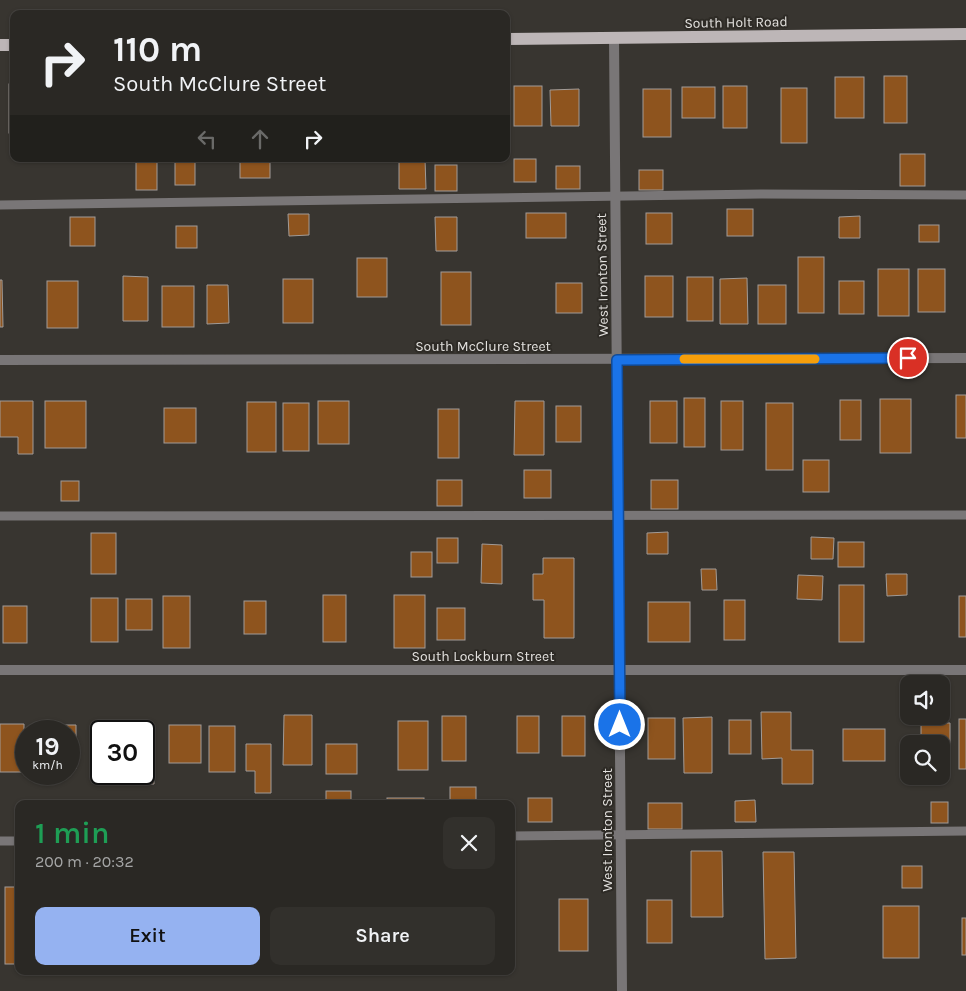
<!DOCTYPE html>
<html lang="en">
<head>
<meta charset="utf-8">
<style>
  body { margin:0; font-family:Karla,sans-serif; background:#32302c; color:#f1f3f6; height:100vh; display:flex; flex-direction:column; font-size:19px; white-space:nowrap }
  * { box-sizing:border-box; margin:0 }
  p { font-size:16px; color:#a5a6a6 }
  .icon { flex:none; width:28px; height:28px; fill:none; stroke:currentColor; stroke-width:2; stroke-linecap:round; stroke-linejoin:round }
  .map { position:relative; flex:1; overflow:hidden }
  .sheet { position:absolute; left:15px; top:800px; width:500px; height:175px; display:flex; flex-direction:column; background:#2a2824; border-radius:10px; box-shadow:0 1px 4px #0004,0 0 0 1px #464441 }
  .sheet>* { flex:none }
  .top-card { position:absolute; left:10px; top:10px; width:500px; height:152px; border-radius:10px; box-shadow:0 1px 4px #0004,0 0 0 1px #464441; background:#2a2824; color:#f1f3f6; overflow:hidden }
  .controls { position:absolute; left:900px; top:675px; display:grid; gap:10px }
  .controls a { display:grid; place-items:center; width:50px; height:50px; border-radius:10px; background:#2a2824; box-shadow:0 1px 4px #0004,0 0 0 1px #464441; font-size:25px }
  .speed { position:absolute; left:15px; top:720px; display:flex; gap:10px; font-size:25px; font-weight:700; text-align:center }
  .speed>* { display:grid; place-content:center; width:65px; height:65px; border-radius:50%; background:#2a2824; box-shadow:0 1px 4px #0004,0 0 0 1px #464441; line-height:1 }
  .speed small { font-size:12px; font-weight:400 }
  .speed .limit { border:2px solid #111; border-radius:8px; background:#fff; color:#111 }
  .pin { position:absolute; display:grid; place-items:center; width:42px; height:42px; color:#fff; margin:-21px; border:2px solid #fff; border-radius:50%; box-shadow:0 1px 5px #0007 }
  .me { position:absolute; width:55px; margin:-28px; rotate:0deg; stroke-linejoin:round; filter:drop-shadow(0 0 4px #0008) }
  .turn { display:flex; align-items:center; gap:18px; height:105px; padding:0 20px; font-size:22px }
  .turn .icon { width:65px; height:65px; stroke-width:2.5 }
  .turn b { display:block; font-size:35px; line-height:42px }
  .lanes { display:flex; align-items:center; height:48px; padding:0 20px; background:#0003; justify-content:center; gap:25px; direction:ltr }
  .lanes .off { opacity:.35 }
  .round { display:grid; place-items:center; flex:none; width:52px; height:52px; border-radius:10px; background:#32302c }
  .head { display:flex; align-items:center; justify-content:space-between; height:85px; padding:0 20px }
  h1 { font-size:30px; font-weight:600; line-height:38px; color:#1e9e55 }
  .action { display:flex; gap:10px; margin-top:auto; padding:10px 20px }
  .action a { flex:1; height:58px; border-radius:10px; background:#95b2f1; color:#111; font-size:20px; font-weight:600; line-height:58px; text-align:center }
  .action a+a { background:#32302c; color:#f1f3f6 }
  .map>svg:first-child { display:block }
</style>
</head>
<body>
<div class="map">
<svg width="966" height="991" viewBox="0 0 966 991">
  <rect width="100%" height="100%" fill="#383530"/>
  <g fill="#8e541e" stroke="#a19b97">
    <rect x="884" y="76" width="23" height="47"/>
    <rect x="835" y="77" width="29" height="41"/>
    <rect x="9" y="84" width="5" height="49"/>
    <rect x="514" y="86" width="28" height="40"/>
    <rect x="723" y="86" width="24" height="42"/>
    <rect x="682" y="87" width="33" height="31"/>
    <rect x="781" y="88" width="26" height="55"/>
    <path d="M579 89V126H551L550 90Z"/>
    <rect x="643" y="89" width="28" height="48"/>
    <rect x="900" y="154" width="25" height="32"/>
    <rect x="175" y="159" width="20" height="26"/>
    <rect x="240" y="159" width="30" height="19"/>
    <path d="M399 159H425L426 189H399Z"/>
    <rect x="514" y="159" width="22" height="23"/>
    <rect x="136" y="160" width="21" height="30"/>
    <rect x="435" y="165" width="22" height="26"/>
    <rect x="556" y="166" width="24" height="23"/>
    <rect x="639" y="170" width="24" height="20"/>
    <rect x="727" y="209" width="26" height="27"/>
    <rect x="526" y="213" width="40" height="25"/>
    <rect x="646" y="213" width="26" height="31"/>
    <path d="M288 214H309V235L289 236Z"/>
    <path d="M860 216V238H839V217Z"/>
    <rect x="70" y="217" width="25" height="29"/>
    <path d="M435 217H457V251H436Z"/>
    <rect x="919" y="225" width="20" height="17"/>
    <rect x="176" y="226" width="21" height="22"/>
    <rect x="798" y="257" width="26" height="56"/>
    <rect x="357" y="258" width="30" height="39"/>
    <rect x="878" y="269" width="31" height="47"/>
    <rect x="918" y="269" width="27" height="43"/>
    <rect x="441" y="272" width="30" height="53"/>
    <path d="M123 276 148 277V321H123Z"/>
    <rect x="645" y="276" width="28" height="41"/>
    <rect x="687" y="277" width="26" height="44"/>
    <path d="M747 278 748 324H720V279Z"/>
    <rect x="283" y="279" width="30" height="44"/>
    <path d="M0 280H2L3 327H0Z"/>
    <rect x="47" y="281" width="31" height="47"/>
    <rect x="839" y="281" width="25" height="33"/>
    <rect x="556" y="283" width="26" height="30"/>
    <path d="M207 285H228L229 323 207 324Z"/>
    <rect x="758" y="285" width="28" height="39"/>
    <rect x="162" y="286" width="32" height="41"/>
    <rect x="956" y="395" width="10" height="43"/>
    <rect x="684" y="398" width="21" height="49"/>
    <rect x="880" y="399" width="31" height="54"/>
    <rect x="840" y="400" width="21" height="40"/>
    <path d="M0 401H33V454H18V437H0Z"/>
    <rect x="45" y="401" width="41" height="47"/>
    <rect x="318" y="401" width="31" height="43"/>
    <path d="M515 401H544V455H514Z"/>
    <rect x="650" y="401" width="27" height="42"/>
    <rect x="721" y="401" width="22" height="49"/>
    <rect x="247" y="402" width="29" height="50"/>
    <rect x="283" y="403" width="26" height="48"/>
    <rect x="766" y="403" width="27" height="67"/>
    <rect x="556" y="406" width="25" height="36"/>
    <rect x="164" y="408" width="32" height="35"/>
    <rect x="438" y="409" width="21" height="49"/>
    <rect x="803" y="460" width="26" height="32"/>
    <rect x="524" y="470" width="27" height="28"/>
    <rect x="437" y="480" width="25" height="26"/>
    <rect x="651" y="480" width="27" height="29"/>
    <rect x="61" y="481" width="18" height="20"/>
    <path d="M668 532V554H647V533Z"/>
    <rect x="91" y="533" width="25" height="41"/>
    <path d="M811 537 834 538 833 559H811Z"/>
    <rect x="437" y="538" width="21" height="25"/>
    <rect x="838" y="542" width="26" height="25"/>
    <path d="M482 544 502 545V584L481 583Z"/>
    <rect x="411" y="552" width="21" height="25"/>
    <path d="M543 558H574V638H544V600H533V574H543Z"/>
    <path d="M701 569H716L717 590H702Z"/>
    <path d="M886 574H907V595L887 596Z"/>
    <path d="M798 575 823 576 822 600 797 599Z"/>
    <rect x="839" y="585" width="25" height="57"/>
    <rect x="323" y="595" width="23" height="47"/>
    <rect x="394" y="595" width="31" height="53"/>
    <rect x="163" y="596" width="27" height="52"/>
    <rect x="959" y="596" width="7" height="41"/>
    <rect x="91" y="598" width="27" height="44"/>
    <rect x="126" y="599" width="26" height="31"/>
    <rect x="724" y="600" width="21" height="40"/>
    <rect x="244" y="601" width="22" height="33"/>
    <rect x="648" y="602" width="42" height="40"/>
    <rect x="3" y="606" width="24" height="37"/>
    <rect x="437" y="608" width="28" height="32"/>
    <path d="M761 712H791V750H813V784H782V758L762 759Z"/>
    <path d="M284 715H312V765H283Z"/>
    <rect x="442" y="716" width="24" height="45"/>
    <rect x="517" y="716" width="22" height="37"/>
    <rect x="562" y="716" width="23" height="40"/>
    <path d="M712 717V773H684L683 718Z"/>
    <rect x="648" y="718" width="27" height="41"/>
    <rect x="959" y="719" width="7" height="50"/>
    <rect x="729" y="720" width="22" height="34"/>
    <rect x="398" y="721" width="30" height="49"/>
    <path d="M921 723H950V756H941V744H921Z"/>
    <path d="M0 724H24V742H26V760H22V772H0Z"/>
    <path d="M47 725H76V769H69V731H47Z"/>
    <rect x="169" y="725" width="32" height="38"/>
    <rect x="209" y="726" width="26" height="46"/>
    <rect x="843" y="729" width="42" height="32"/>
    <path d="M144 734H154V784H128V774H144Z"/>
    <path d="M246 744H271V793H255V771H246Z"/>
    <rect x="326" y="744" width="31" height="30"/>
    <rect x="450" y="787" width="26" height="17"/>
    <rect x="326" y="791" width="25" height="13"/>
    <rect x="387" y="798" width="37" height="6"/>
    <rect x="528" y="798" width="24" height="24"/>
    <path d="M755 800 756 822H735V801Z"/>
    <rect x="931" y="802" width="17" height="21"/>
    <rect x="648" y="803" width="34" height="26"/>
    <path d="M691 851H722L723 917H691Z"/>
    <path d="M763 852H794L796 958 765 959Z"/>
    <rect x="902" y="866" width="20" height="22"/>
    <rect x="5" y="887" width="14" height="77"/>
    <rect x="559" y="899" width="29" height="52"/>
    <rect x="647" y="900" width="25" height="43"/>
    <rect x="883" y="906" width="36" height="52"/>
    <rect x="962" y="918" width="4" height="37"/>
  </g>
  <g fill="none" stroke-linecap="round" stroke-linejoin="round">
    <g stroke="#797677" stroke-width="9">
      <path d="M0 205 761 194 966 195"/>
      <path d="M0 516 966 515"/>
      <path d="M511 836 966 831"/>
      <path d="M0 841H19"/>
    </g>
    <g stroke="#797677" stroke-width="10">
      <path d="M614 38 622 991"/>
      <path d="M0 360 966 358"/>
      <path d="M0 670H966"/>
    </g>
    <g stroke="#bdb6b7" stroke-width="12">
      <path d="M506 39 966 34"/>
      <path d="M0 45H14"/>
    </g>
  </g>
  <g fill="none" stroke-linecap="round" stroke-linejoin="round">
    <defs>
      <path id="route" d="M620 725 617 360 908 358"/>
    </defs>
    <use href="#route" stroke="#114b97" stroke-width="12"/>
    <use href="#route" stroke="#1a73e8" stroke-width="9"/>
    <path stroke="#f59e0b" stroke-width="9" d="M684 359H815"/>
  </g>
  <g text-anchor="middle" stroke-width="4" stroke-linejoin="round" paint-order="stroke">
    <g font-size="14" fill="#e3e1de" stroke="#2e2b26">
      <text transform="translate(736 22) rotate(-1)" y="5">South Holt Road</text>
      <text transform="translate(602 275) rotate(-91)" y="5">West Ironton Street</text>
      <text x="483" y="351">South McClure Street</text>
      <text x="483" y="661">South Lockburn Street</text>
      <text transform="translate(607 830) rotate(-90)" y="5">West Ironton Street</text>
    </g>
  </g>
</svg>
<div class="controls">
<a><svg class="icon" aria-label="sound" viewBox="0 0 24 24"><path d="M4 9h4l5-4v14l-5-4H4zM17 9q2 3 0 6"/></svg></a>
<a><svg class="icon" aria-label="search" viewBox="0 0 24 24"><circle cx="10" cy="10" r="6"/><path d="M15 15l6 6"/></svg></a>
</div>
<div class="speed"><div>19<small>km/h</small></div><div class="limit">30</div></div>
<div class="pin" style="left:908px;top:358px;background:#d93025"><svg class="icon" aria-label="arrive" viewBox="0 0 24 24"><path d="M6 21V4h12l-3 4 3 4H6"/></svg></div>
<svg class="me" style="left:620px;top:725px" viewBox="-20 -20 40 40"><circle r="17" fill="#1a73e8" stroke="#fff" stroke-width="3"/><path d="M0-11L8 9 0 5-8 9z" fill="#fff"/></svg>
<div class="top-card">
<div class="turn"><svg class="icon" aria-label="right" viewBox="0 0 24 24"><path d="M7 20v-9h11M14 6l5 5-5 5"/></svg><div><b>110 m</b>South McClure Street</div></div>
<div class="lanes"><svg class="icon off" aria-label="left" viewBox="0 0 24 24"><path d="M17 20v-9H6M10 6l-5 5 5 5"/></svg><svg class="icon off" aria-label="ahead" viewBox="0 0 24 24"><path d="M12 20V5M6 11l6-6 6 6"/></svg><svg class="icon" aria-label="right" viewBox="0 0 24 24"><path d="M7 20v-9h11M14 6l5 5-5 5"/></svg></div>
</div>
<section class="sheet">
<div class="head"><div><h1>1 min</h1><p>200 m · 20:32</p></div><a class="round"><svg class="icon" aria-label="close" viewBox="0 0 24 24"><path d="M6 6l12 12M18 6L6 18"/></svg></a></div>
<div class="action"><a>Exit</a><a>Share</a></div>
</section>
</div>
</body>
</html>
